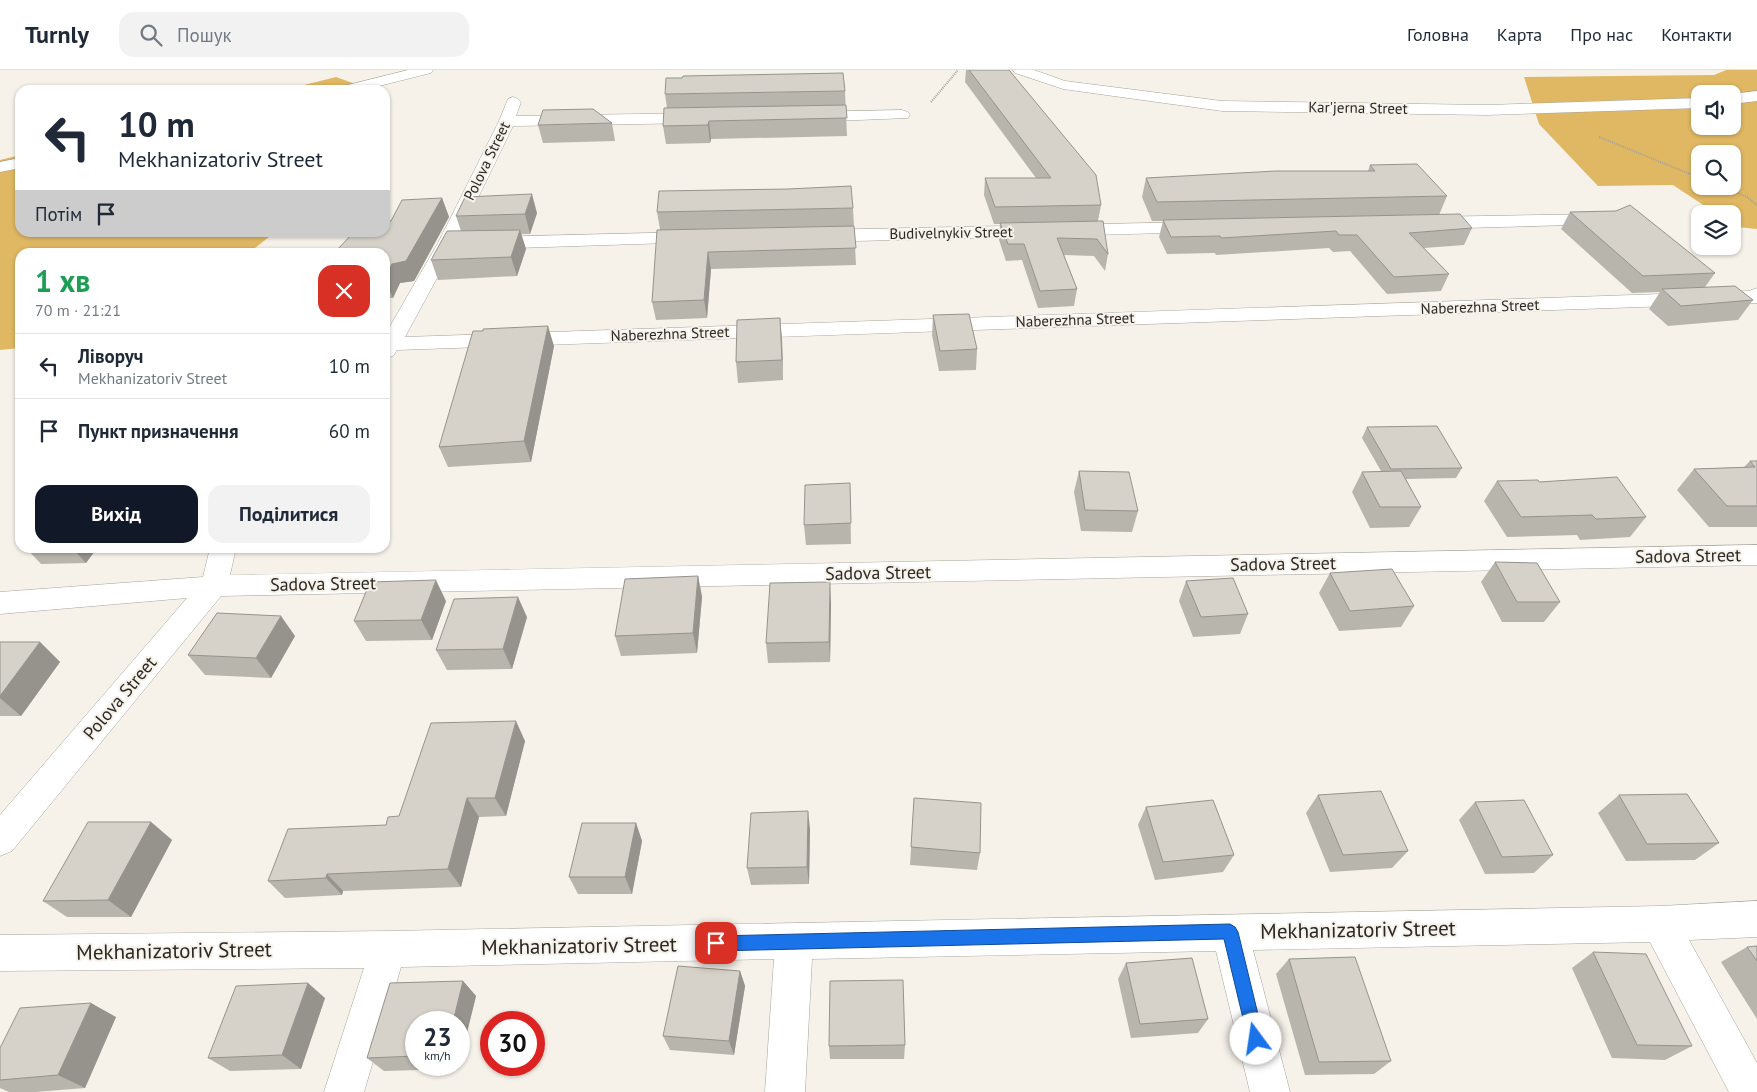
<!DOCTYPE html>
<html lang="uk">
<head>
<meta charset="utf-8">
<style>
  body { margin:0; font-family:"PT Sans",sans-serif; background:#f2f2f3; color:#1f2937; height:100vh; display:flex; flex-direction:column; font-size:19px; white-space:nowrap }
  * { box-sizing:border-box; margin:0 }
  p { font-size:16px; color:#747a83 }
  .icon { flex:none; width:28px; height:28px; fill:none; stroke:currentColor; stroke-width:2; stroke-linecap:round; stroke-linejoin:round }
  .map { position:relative; flex:1; overflow:hidden }
  .sheet { position:absolute; left:15px; top:178px; width:375px; height:305px; display:flex; flex-direction:column; background:#fff; border-radius:15px; box-shadow:0 1px 4px #0004 }
  .sheet>* { flex:none }
  .hud { position:absolute; left:15px; top:15px; width:375px; height:152px; border-radius:15px; box-shadow:0 1px 4px #0004; background:#fff; color:#1f2937; overflow:hidden }
  .controls { position:absolute; left:1691px; top:15px; display:grid; gap:10px }
  .controls a { display:grid; place-items:center; width:50px; height:50px; border-radius:10px; background:#fff; box-shadow:0 1px 4px #0004; font-size:25px }
  .speed { position:absolute; left:405px; top:941px; display:flex; gap:10px; font-size:25px; font-weight:700; text-align:center }
  .speed>* { display:grid; place-content:center; width:65px; height:65px; border-radius:50%; background:#fff; box-shadow:0 1px 4px #0004; line-height:1 }
  .speed small { font-size:12px; font-weight:400 }
  .speed .limit { border:8px solid #d22; background:#fff; color:#111 }
  .pin { position:absolute; display:grid; place-items:center; width:42px; height:42px; color:#fff; margin:-21px; border-radius:10px; box-shadow:0 2px 8px #0006 }
  .me { position:absolute; width:55px; margin:-28px; rotate:346deg; stroke-linejoin:round; filter:drop-shadow(0 0 4px #0008) }
  .turn { display:flex; align-items:center; gap:18px; height:105px; padding:0 20px; font-size:22px }
  .turn .icon { width:65px; height:65px; stroke-width:2.5 }
  .turn b { display:block; font-size:35px; line-height:42px }
  .then { display:flex; align-items:center; height:48px; padding:0 20px; background:#0003; gap:10px; font-size:19px }
  .round { display:grid; place-items:center; flex:none; width:52px; height:52px; border-radius:15px; background:#f2f2f3 }
  .summary { display:flex; align-items:center; justify-content:space-between; height:85px; padding:0 20px }
  h1 { font-size:30px; font-weight:700; line-height:38px; color:#1e9e55 }
  .primary-button { display:flex; gap:10px; margin-top:auto; padding:10px 20px }
  .primary-button a { flex:1; height:58px; border-radius:15px; background:#111827; color:#fff; font-size:20px; font-weight:700; line-height:58px; text-align:center }
  .primary-button a+a { background:#f2f2f3; color:#1f2937 }
  ul { padding:0; list-style:none }
  li { display:flex; align-items:center; gap:15px; height:65px; padding:0 20px; border-top:1px solid #e0e1e3 }
  li div { flex:1 }
  li b { display:block; font-size:19px }
  li em { font-style:normal }
  header { display:flex; align-items:center; gap:30px; box-sizing:border-box; height:70px; padding:0 25px; background:#fff; border-bottom:1px solid #e0e1e3 }
  header strong { font-size:24px }
  nav { display:flex; gap:28px; margin-inline-start:auto; font-size:18px }
  .search { width:350px; height:45px; background:#f2f2f3; display:flex; align-items:center; gap:12px; box-sizing:border-box; padding:0 18px; border-radius:15px; color:#747a83; font-size:19px }
  .map>svg:first-child { display:block }
</style>
</head>
<body>
<header>
<strong>Turnly</strong>
<div class="search"><svg class="icon" aria-label="search" viewBox="0 0 24 24"><circle cx="10" cy="10" r="6"/><path d="M15 15l6 6"/></svg>Пошук</div>
<nav><a>Головна</a><a>Карта</a><a>Про нас</a><a>Контакти</a></nav>
</header>
<div class="map">
<svg width="1757" height="1022" viewBox="0 0 1757 1022">
  <rect width="100%" height="100%" fill="#f6f2e9"/>
  <g fill="#e0b863" fill-rule="evenodd">
    <path d="M1726 0H1757V159L1737 157 1733 154 1732 144H1717L1673 115 1598 116 1539 54 1524 7 1714 5ZM1700 24H1732V56H1700ZM1700 84H1732V116H1700Z"/>
    <path d="M336 7 372 20H284Z"/>
    <path d="M20 85V162L274 163 250 182H20V278L0 280V90Z"/>
  </g>
  <g fill="none" stroke-linecap="round" stroke-linejoin="round">
    <defs>
      <g id="minor">
        <path d="M408 0H433L431 3 363 20H337L340 17Z"/>
        <path d="M1013 0H1034L1065 11 1222 31 1487 35 1700 28V38L1487 45 1222 41 1063 19 1015 3Z"/>
        <path d="M1757 21V31L1732 34V24Z"/>
        <path d="M513 27 518 29 521 32 516 46 700 43 706 45 708 48 706 51 700 53 513 56 456 173 405 267 1749 221 1757 218V233L397 280 393 286 385 288V265L438 173 499 51 508 29Z"/>
        <path d="M902 40 908 42 910 45 908 48 808 52 802 50 800 47 802 44 808 42Z"/>
        <path d="M20 88V98L0 102V92Z"/>
        <path d="M1602 144 1609 146 1611 150 1609 154 1430 159 1423 157 1421 153 1423 149 1430 147Z"/>
        <path d="M1198 152 1205 154 1207 158 1205 162 818 172 811 170 809 166 811 162 818 160Z"/>
        <path d="M693 162 700 164 702 168 700 172 486 179 479 177 477 173 479 169 486 167Z"/>
        <path d="M1757 475V495L221 526 12 781 0 786V745L187 528 0 544V522L203 507 210 478H236L230 505Z"/>
        <path d="M1757 831V867L1689 870 1757 993V1022H1729L1650 872 1253 880 1290 1022H1250L1216 881 812 889 805 1022H765L774 889 401 897 364 1022H324L364 898 0 901V865L388 861 1660 836Z"/>
      </g>
    </defs>
    <use href="#minor" stroke="#a8a39b" stroke-width="1"/>
    <g stroke="#a6a39c" stroke-width="2" stroke-dasharray="1 1" stroke-linecap="butt">
      <path d="M931 32 958 0"/>
      <path d="M1599 67 1700 108"/>
      <path d="M1721 116 1747 127 1757 135"/>
    </g>
    <use href="#minor" fill="#fff" fill-rule="evenodd"/>
  </g>
  <g fill="#b8b5ad" fill-rule="evenodd">
    <path d="M966 0H1009L1101 135 1098 151 1108 184 1105 201 1094 186 1064 185 1077 219 1074 236 1038 238 1022 190 1006 191 999 170 1000 154H994L984 125 985 108H1036L965 12Z"/>
    <path d="M845 21 847 66 711 69 710 73 666 74 663 56 667 38 665 24Z"/>
    <path d="M612 53 615 71 543 73 538 55Z"/>
    <path d="M1370 95 1447 126 1439 145 1472 158 1464 175 1424 178 1449 204 1441 221 1387 224 1350 181 1333 182 1329 178 1216 185 1215 183 1167 184 1159 167 1163 151H1152L1142 127 1146 108 1368 101Z"/>
    <path d="M442 128 449 147 414 211 400 213 393 228H385V182L391 151Z"/>
    <path d="M853 138 856 195 711 199 707 248 656 250 652 232 660 159 657 142Z"/>
    <path d="M1570 142 1715 203 1705 217 1753 230 1738 250 1668 256 1649 239 1660 222 1632 223 1561 159Z"/>
    <path d="M537 143 530 164H521L526 179 517 206 438 210 431 190 461 161 456 146Z"/>
    <path d="M933 245 977 279 976 300 939 301 932 265Z"/>
    <path d="M782 269 783 310 738 313 736 292Z"/>
    <path d="M554 276 531 392 448 397 439 377Z"/>
    <path d="M1367 357 1462 398 1456 408 1406 409 1421 437 1409 457 1370 458 1352 422 1362 402 1381 401 1362 368Z"/>
    <path d="M1750 391H1757V457H1709L1677 420 1694 399 1744 397Z"/>
    <path d="M1079 401 1138 441 1132 462 1081 461 1074 422Z"/>
    <path d="M1497 411 1539 412 1646 447 1630 467 1580 470 1577 465 1507 467 1484 431Z"/>
    <path d="M850 413 851 474 806 475 804 455Z"/>
    <path d="M26 478H97L86 493 41 494Z"/>
    <path d="M1495 492 1560 532 1544 552H1502L1481 512Z"/>
    <path d="M1330 503 1414 536 1401 557 1339 561 1319 523Z"/>
    <path d="M698 506 702 527 697 583 621 586 615 566Z"/>
    <path d="M1186 511 1248 544 1240 564 1193 567 1179 531Z"/>
    <path d="M446 531 432 570 366 571 354 551Z"/>
    <path d="M831 533 830 592 768 593 766 573Z"/>
    <path d="M527 547 512 599 447 600 436 580Z"/>
    <path d="M295 566 271 608 205 605 188 585Z"/>
    <path d="M0 572H40L60 592 21 646H0Z"/>
    <path d="M525 671 506 746 479 747 461 817 343 821 342 825 285 828 268 811 386 755 399 746Z"/>
    <path d="M1318 725 1408 781 1392 798 1330 802 1306 743Z"/>
    <path d="M1619 725 1719 773 1695 790 1626 791 1598 743Z"/>
    <path d="M914 728 980 783 977 800 910 795Z"/>
    <path d="M1475 732 1553 785 1534 803 1485 804 1459 750Z"/>
    <path d="M1146 737 1234 785 1223 802 1155 810 1138 755Z"/>
    <path d="M151 752 172 770 131 847H67L43 831Z"/>
    <path d="M636 753 642 771 632 824H578L569 807Z"/>
    <path d="M810 759 809 814 751 815 747 798Z"/>
    <path d="M1757 876V949L1721 892 1747 877Z"/>
    <path d="M1593 882 1692 976 1665 990 1612 988 1572 898Z"/>
    <path d="M1289 889 1391 991 1374 1004 1305 1005 1276 904Z"/>
    <path d="M1126 893 1208 949 1198 963 1131 968 1118 909Z"/>
    <path d="M740 901 745 916 734 985 670 980 663 966Z"/>
    <path d="M463 911 476 926 458 999 384 1001 367 988 390 913ZM416 952H459V995H416Z"/>
    <path d="M325 928 301 999 230 1001 208 988Z"/>
    <path d="M116 947 85 1018 35 1022H9L0 1018V978Z"/>
    <path d="M905 975 904 989H830L829 976Z"/>
  </g>
  <g fill="#96938d">
    <path d="M709 51 711 69 710 73 708 55Z"/>
    <path d="M532 124 537 143 530 164 525 144Z"/>
    <path d="M442 128 449 147 414 211 400 213 393 228 385 210V207L392 194Z"/>
    <path d="M520 160 526 179 517 206 511 187Z"/>
    <path d="M708 182 711 199 707 248 704 230Z"/>
    <path d="M780 248 782 269 783 310 782 290Z"/>
    <path d="M548 256 554 276 531 392 524 371Z"/>
    <path d="M72 478H97L86 493Z"/>
    <path d="M698 506 702 527 697 583 693 563Z"/>
    <path d="M436 510 446 531 432 570 421 550Z"/>
    <path d="M830 512 831 533 830 592 829 572Z"/>
    <path d="M518 527 527 547 512 599 503 579Z"/>
    <path d="M281 546 295 566 271 608 256 588Z"/>
    <path d="M40 572 60 592 21 646 0 628V626Z"/>
    <path d="M516 651 525 671 506 746 495 728Z"/>
    <path d="M467 728 479 747 461 817 448 799Z"/>
    <path d="M808 741 810 759 809 814 807 797Z"/>
    <path d="M151 752 172 770 131 847 108 830Z"/>
    <path d="M636 753 642 771 632 824 625 807Z"/>
    <path d="M327 804 343 821 342 825 326 808Z"/>
    <path d="M740 901 745 916 734 985 729 971Z"/>
    <path d="M463 911 476 926 458 999 454 995H459V952H453Z"/>
    <path d="M308 913 325 928 301 999 282 985Z"/>
    <path d="M91 933 116 947 85 1018 58 1005Z"/>
  </g>
  <g fill="#d6d2c9" stroke="#96938d">
    <path d="M969 0H1009L1096 105 1101 135 995 137 985 108H1051Z"/>
    <path d="M843 3 845 21 665 24 666 8H682L683 6Z"/>
    <path d="M846 35 847 48 709 51 708 55 663 56 664 38Z"/>
    <path d="M593 39 612 53 538 55 543 40Z"/>
    <path d="M1417 94 1447 126 1157 132 1146 108 1276 101H1375L1370 95Z"/>
    <path d="M851 116 853 138 657 142 659 121 788 119Z"/>
    <path d="M532 124 525 144 456 146 465 127Z"/>
    <path d="M442 128 406 191 392 194 385 207V182H335L354 162H385V150L391 151 402 130Z"/>
    <path d="M1630 135 1715 203 1643 206 1570 142 1616 141Z"/>
    <path d="M1460 144 1472 158 1409 163 1449 204 1394 207 1357 165H1339L1336 161 1221 168 1220 166 1171 167 1163 150Z"/>
    <path d="M1103 151 1108 184 1097 169 1057 168 1077 219 1040 221 1024 174H1008L1000 153Z"/>
    <path d="M854 156 856 178 708 182 704 230 652 232 657 160Z"/>
    <path d="M520 160 511 187 431 190 447 161Z"/>
    <path d="M1735 216 1753 230 1681 236 1662 219Z"/>
    <path d="M969 244 977 279 940 281 933 245Z"/>
    <path d="M780 248 782 290 736 292 737 250Z"/>
    <path d="M548 256 524 371 439 377 473 261H483V259Z"/>
    <path d="M1437 356 1462 398 1391 399 1367 357Z"/>
    <path d="M1750 391H1757V436H1727L1694 399 1755 397Z"/>
    <path d="M1079 401 1129 402 1138 441 1085 440Z"/>
    <path d="M1401 401 1421 437H1380L1362 402Z"/>
    <path d="M1617 407 1646 447 1596 449 1592 445 1521 447 1497 411 1538 410 1539 412Z"/>
    <path d="M850 413 851 453 804 455 805 415Z"/>
    <path d="M1495 492 1537 493 1560 532H1517Z"/>
    <path d="M1392 499 1414 536 1350 541 1330 503Z"/>
    <path d="M698 506 693 563 615 566 625 509Z"/>
    <path d="M1233 508 1248 544 1201 547 1186 511Z"/>
    <path d="M436 510 421 550 354 551 370 512Z"/>
    <path d="M830 512 829 572 766 573 770 513Z"/>
    <path d="M518 527 503 579 436 580 454 529Z"/>
    <path d="M217 543 281 546 256 588 188 585Z"/>
    <path d="M0 572H40L0 626Z"/>
    <path d="M516 651 495 728H467L448 799 327 804 326 808 268 811 288 759 386 755 388 747 399 746 431 653Z"/>
    <path d="M1381 721 1408 781 1343 785 1318 725Z"/>
    <path d="M1687 724 1719 773 1647 774 1619 725Z"/>
    <path d="M914 728 981 733 980 783 911 777Z"/>
    <path d="M1213 730 1234 785 1163 792 1146 737Z"/>
    <path d="M1524 730 1553 785 1502 787 1475 732Z"/>
    <path d="M808 741 807 797 747 798 751 743Z"/>
    <path d="M88 752H151L108 830 43 831Z"/>
    <path d="M582 753H636L625 807H569Z"/>
    <path d="M1757 876V891L1747 877Z"/>
    <path d="M1593 882 1646 884 1692 976 1637 975Z"/>
    <path d="M1355 887 1391 991 1319 992 1289 889Z"/>
    <path d="M1192 888 1208 949 1140 954 1126 893Z"/>
    <path d="M678 896 740 901 729 971 663 966Z"/>
    <path d="M903 910 905 975 829 976 830 911Z"/>
    <path d="M463 911 453 952H416V986L367 988 390 913Z"/>
    <path d="M308 913 282 985 208 988 236 916Z"/>
    <path d="M91 933 58 1005 0 1010V978L20 938Z"/>
  </g>
  <path fill="#1a73e8" stroke="#114b97" d="M1230 854 1235 857 1238 862 1264 969 1262 974 1256 977 1251 974 1248 969 1224 869 716 881 711 878 709 873 711 868 716 866Z"/>
  <g text-anchor="middle" stroke-width="4" stroke-linejoin="round" paint-order="stroke">
    <g font-size="15" fill="#2a2825" stroke="#f6f2e9">
      <text transform="translate(1358 38) rotate(1)" y="5">Kar'jerna Street</text>
      <text transform="translate(487 91) rotate(-64)" y="5">Polova Street</text>
      <text transform="translate(951 163) rotate(-1)" y="5">Budivelnykiv Street</text>
      <text transform="translate(1480 237) rotate(-2)" y="5">Naberezhna Street</text>
      <text transform="translate(1075 250) rotate(-2)" y="5">Naberezhna Street</text>
      <text transform="translate(670 264) rotate(-2)" y="5">Naberezhna Street</text>
    </g>
    <g font-size="18" fill="#2a2825" stroke="#f6f2e9">
      <text transform="translate(1688 486) rotate(-1)" y="6">Sadova Street</text>
      <text transform="translate(1283 494) rotate(-1)" y="6">Sadova Street</text>
      <text transform="translate(878 503) rotate(-1)" y="6">Sadova Street</text>
      <text transform="translate(323 514) rotate(-1)" y="6">Sadova Street</text>
      <text transform="translate(120 628) rotate(-50)" y="6">Polova Street</text>
    </g>
    <g font-size="21" fill="#2a2825" stroke="#f6f2e9">
      <text transform="translate(1358 860) rotate(-1)" y="7">Mekhanizatoriv Street</text>
      <text transform="translate(579 876) rotate(-1)" y="7">Mekhanizatoriv Street</text>
      <text transform="translate(174 881) rotate(-1)" y="7">Mekhanizatoriv Street</text>
    </g>
  </g>
</svg>
<div class="controls">
<a><svg class="icon" aria-label="sound" viewBox="0 0 24 24"><path d="M4 9h4l5-4v14l-5-4H4zM17 9q2 3 0 6"/></svg></a>
<a><svg class="icon" aria-label="search" viewBox="0 0 24 24"><circle cx="10" cy="10" r="6"/><path d="M15 15l6 6"/></svg></a>
<a><svg class="icon" aria-label="layers" viewBox="0 0 24 24"><path d="M12 4l9 5-9 5-9-5zM3 14l9 5 9-5"/></svg></a>
</div>
<div class="speed"><div>23<small>km/h</small></div><div class="limit">30</div></div>
<div class="pin" style="left:716px;top:873px;background:#d93025"><svg class="icon" aria-label="arrive" viewBox="0 0 24 24"><path d="M6 21V4h12l-3 4 3 4H6"/></svg></div>
<svg class="me" style="left:1256px;top:969px" viewBox="-20 -20 40 40"><circle r="19" fill="#fff"/><path d="M0-13L10 11 0 6-10 11z" fill="#1a73e8"/></svg>
<div class="hud">
<div class="turn"><svg class="icon" aria-label="left" viewBox="0 0 24 24"><path d="M17 20v-9H6M10 6l-5 5 5 5"/></svg><div><b>10 m</b>Mekhanizatoriv Street</div></div>
<div class="then">Потім<svg class="icon" aria-label="arrive" viewBox="0 0 24 24"><path d="M6 21V4h12l-3 4 3 4H6"/></svg></div>
</div>
<section class="sheet">
<div class="summary"><div><h1>1 хв</h1><p>70 m · 21:21</p></div><a class="round" style="background:#d93025;color:#fff"><svg class="icon" aria-label="close" viewBox="0 0 24 24"><path d="M6 6l12 12M18 6L6 18"/></svg></a></div>
<ul>
<li><svg class="icon" aria-label="left" viewBox="0 0 24 24"><path d="M17 20v-9H6M10 6l-5 5 5 5"/></svg><div><b>Ліворуч</b><p>Mekhanizatoriv Street</p></div><em>10 m</em></li>
<li><svg class="icon" aria-label="arrive" viewBox="0 0 24 24"><path d="M6 21V4h12l-3 4 3 4H6"/></svg><div><b>Пункт призначення</b></div><em>60 m</em></li>
</ul>
<div class="primary-button"><a>Вихід</a><a>Поділитися</a></div>
</section>
</div>
</body>
</html>
